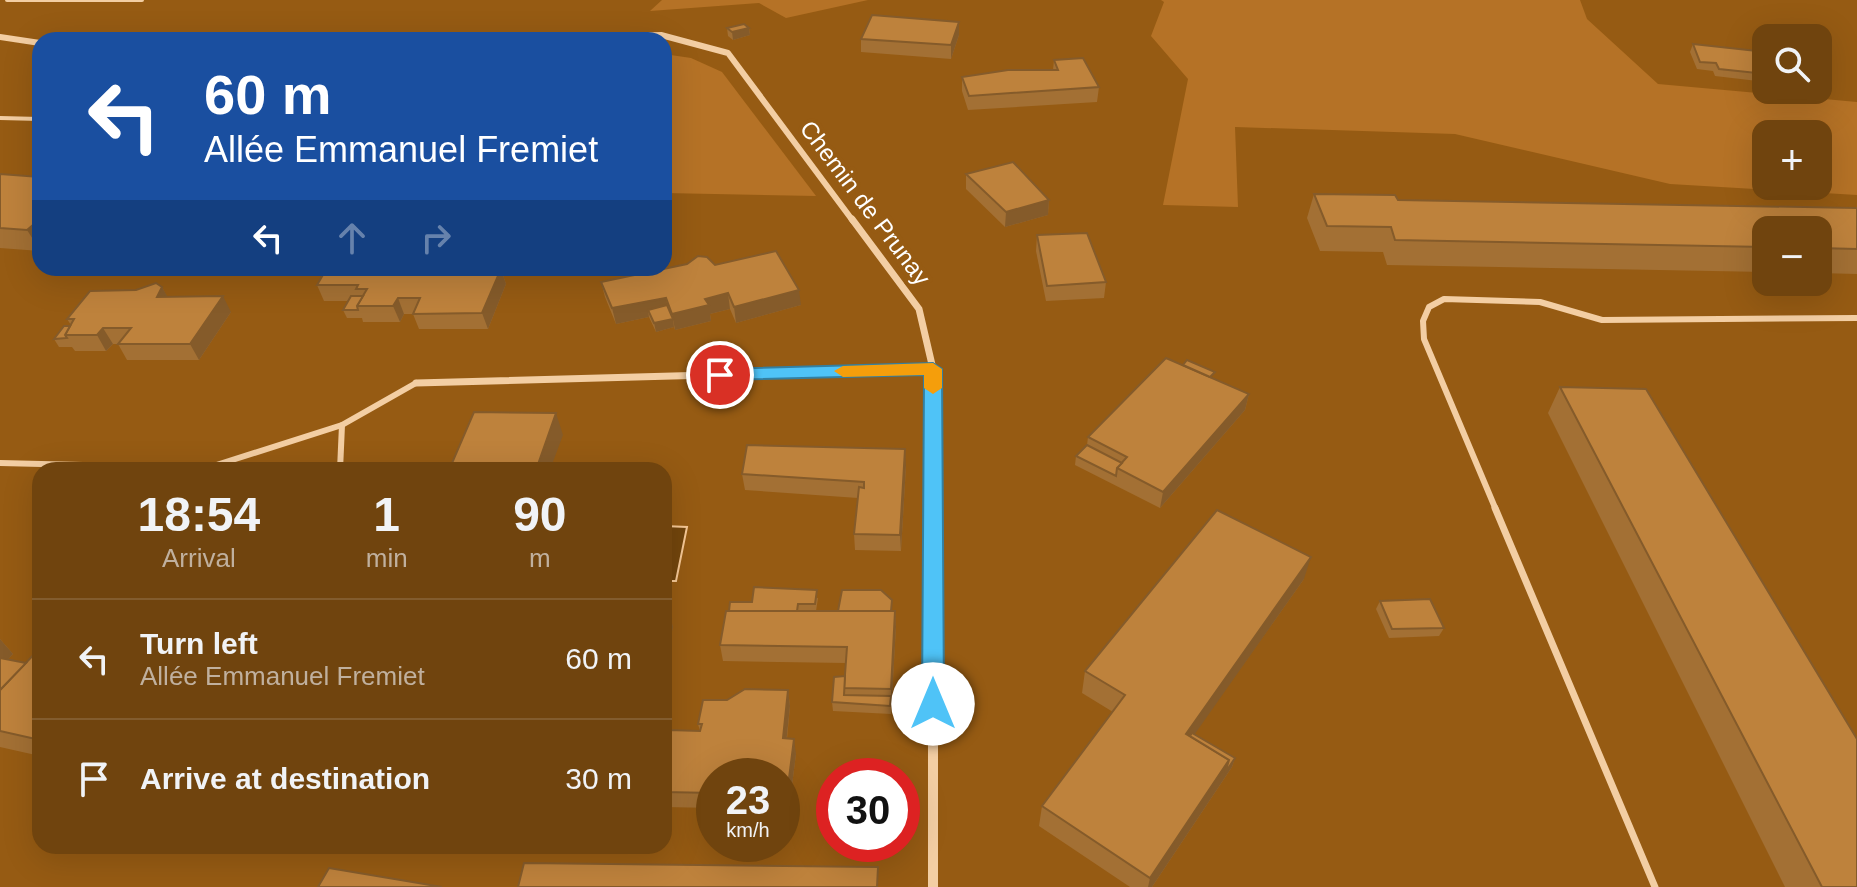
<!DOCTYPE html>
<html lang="en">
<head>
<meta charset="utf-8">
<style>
  body { margin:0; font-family:Arial,sans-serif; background:#784e1c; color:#f1f3f6; height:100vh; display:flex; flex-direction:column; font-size:30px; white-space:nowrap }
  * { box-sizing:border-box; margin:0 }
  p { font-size:26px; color:#c0b09e }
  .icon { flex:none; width:44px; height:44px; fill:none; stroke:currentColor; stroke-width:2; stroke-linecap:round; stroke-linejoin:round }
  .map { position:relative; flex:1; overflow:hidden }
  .sheet { position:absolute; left:32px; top:462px; width:640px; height:392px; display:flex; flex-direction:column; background:#70440e; border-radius:24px; box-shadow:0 8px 32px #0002 }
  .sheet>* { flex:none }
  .top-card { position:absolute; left:32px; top:32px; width:640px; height:244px; border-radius:24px; box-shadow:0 8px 32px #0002; background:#1a4fa0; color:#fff; overflow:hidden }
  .tools { position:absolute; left:1752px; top:24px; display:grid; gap:16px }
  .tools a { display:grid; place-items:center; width:80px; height:80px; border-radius:16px; background:#70440e; box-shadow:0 8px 32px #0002; font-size:40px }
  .speed { position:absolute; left:696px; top:758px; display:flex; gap:16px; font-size:40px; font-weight:700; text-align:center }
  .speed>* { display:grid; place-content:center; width:104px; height:104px; border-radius:50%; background:#70440e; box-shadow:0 8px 32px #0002; line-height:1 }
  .speed small { font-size:20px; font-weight:400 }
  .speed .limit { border:12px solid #d22; background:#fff; color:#111 }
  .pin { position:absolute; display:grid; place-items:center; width:68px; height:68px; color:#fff; margin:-34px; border:4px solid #fff; border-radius:50%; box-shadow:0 2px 8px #0007 }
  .me { position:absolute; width:88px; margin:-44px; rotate:0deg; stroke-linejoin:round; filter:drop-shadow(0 0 6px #0008) }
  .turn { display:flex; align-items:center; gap:28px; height:168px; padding:0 40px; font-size:36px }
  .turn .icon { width:104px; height:104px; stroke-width:2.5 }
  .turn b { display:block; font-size:56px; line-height:68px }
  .lanes { display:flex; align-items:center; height:76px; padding:0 40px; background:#0003; justify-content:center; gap:40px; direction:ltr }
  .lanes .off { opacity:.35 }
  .eta { display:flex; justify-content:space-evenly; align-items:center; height:136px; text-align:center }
  .eta b { font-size:48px; font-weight:700; line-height:56px }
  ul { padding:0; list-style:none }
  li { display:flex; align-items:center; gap:24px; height:120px; padding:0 40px; border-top:2px solid #825c2e }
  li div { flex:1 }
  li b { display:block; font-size:30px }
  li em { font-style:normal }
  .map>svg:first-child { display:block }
</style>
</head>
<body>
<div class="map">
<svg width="1857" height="887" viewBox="0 0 1857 887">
  <rect width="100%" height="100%" fill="#965b13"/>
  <g fill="#b57226" fill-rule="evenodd">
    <path d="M662 0H868L786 18 759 3 650 11Z"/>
    <path d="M1161 0H1580L1587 19 1658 84 1857 102V195L1670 184 1455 134 1235 127 1238 207 1163 205 1188 79 1151 36 1164 2ZM1766 134H1818V186H1766Z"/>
    <path d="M664 54 691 58 722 72 816 196 664 193Z"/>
  </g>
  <path fill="#72450c" stroke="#f6c895" stroke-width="2" d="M664 526 687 527 676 581H664Z"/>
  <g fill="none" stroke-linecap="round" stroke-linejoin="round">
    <g stroke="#f3cea3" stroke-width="4">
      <path d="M7 0H142"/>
      <path d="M0 118 40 119"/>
    </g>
    <g stroke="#f3cea3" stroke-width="6">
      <path d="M0 463 207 468 342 425"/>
      <path d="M340 470 342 425 416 383"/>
      <path d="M1496 510 1424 339 1423 321 1429 307 1444 299 1540 302 1602 320 1857 318"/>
    </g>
    <path stroke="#f3cea3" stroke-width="7" d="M1495 508 1655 887"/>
    <g stroke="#f3cea3" stroke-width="6">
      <path d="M0 37 40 43"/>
      <path d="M477 40 661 35 728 53 853 221"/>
    </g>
    <g stroke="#f3cea3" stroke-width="7">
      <path d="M852 219 919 309 933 369V510"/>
      <path d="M416 383 933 369"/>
    </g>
    <path stroke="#f3cea3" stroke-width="10" d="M933 508V887"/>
  </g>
  <g fill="#a37034">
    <path d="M959 22V35L951 59 861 52V39Z"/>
    <path d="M727 28H749L750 35 733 40 728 36Z"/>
    <path d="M1693 44 1766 61V82L1715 76 1713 71 1697 69 1690 52Z"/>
    <path d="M1054 60 1099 87 1097 102 968 110 962 91V77L1053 70Z"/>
    <path d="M0 174 40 177V251L0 248Z"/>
    <path d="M966 174 1049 200 1048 215 1005 227 966 189Z"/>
    <path d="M1314 194 1398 200 1857 208V274L1818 273V230H1766V272L1387 265 1383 252 1320 251 1307 218Z"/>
    <path d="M1037 235 1106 282 1104 298 1046 301 1036 251Z"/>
    <path d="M715 265 801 305 736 323 730 309 710 314 711 321 675 330 674 327 656 332 649 317 616 324 605 297 601 282Z"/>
    <path d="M501 269 506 284 488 329H419L413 314H404L400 322H363L362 318H347L343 310 348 301H324L317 285Z"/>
    <path d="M162 287 167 297 231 312 199 360H127L118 344H113L106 351H75L72 347H59L54 339 70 326 71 325 67 319 136 290Z"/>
    <path d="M1213 378 1249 394 1245 410 1160 508 1075 465 1076 456 1087 445 1088 437Z"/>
    <path d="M1560 387 1857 887H1785L1548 413Z"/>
    <path d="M906 466 901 551 855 550 854 534 858 498 745 490 742 474Z"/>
    <path d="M1304 579 1194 734 1235 758 1232 767 1152 887H1130L1039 826 1042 806 1113 712 1082 693 1085 671Z"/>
    <path d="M818 598 816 611H895L896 627 891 714 833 711 832 702 845 676 846 663 723 661 720 645 729 611 752 602Z"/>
    <path d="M1380 601 1444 628 1439 636 1389 638 1376 609Z"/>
    <path d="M0 639 13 654 8 659 26 663 40 648V756L0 747Z"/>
    <path d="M788 690 790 706 787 739 796 754 789 809H782V776H714V808L664 807V743H667L700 731 698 724 727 700Z"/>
  </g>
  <g fill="#855b2a">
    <path d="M959 22V35L951 59V45Z"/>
    <path d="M749 28 750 35 733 40 732 32Z"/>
    <path d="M1049 200 1048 215 1005 227 1006 212Z"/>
    <path d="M40 219V250L27 230Z"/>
    <path d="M501 269 506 284 488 329 482 313Z"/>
    <path d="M162 287 171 303 157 297Z"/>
    <path d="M799 290 801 305 736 323 734 307Z"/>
    <path d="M728 293 730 309 710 314 711 321 675 330 672 314 705 299Z"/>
    <path d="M223 296 231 312 199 360 190 344Z"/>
    <path d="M398 298 404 314 400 322 393 306Z"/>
    <path d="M666 298 669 314 648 310 649 317 616 324 612 308Z"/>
    <path d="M673 319 674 327 656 332 654 323Z"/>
    <path d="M103 328 113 344 106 351 97 335Z"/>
    <path d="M1249 394 1245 410 1160 508 1163 492Z"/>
    <path d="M556 413 563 435 550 470H536Z"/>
    <path d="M905 449 906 466 901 551 900 535Z"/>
    <path d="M1311 557 1304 579 1185 748 1186 734Z"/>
    <path d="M895 611 896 627 891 714V689Z"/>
    <path d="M671 619 673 627 664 666V648Z"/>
    <path d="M0 639 13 654 0 668Z"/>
    <path d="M788 690 790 706 785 754 783 738Z"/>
    <path d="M794 739 796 754 789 809 787 794Z"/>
    <path d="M1235 758 1232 767 1152 887H1148L1150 878 1229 760Z"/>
  </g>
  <g fill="#be823c" stroke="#855b2a" stroke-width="2">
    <path d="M872 15 959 22 951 45 861 39Z"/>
    <path d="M744 24 749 28 732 32 727 28Z"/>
    <path d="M1693 44 1757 51 1764 57 1766 61V74L1719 69 1716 63 1700 62Z"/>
    <path d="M1083 58 1099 87 969 96 962 77 1008 70H1058L1054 60Z"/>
    <path d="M1013 162 1049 200 1006 212 966 174Z"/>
    <path d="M0 174 40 177V219L27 230 0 228Z"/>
    <path d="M1314 194 1395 195 1398 200 1857 208V249L1818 248V230H1766V247L1395 240 1391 227 1327 226Z"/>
    <path d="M1087 233 1106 282 1047 286 1037 235Z"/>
    <path d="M776 251 799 290 734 307 728 293 705 299 709 305 672 314 666 298 612 308 601 282 687 264 698 256 707 257 715 265Z"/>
    <path d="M327 268H437L501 269 482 313 413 314 420 298H398L393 306H357L367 289H356L358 285H317Z"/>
    <path d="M156 283 162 287 157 297 223 296 190 344H118L131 328H103L97 335H65L74 319H67L90 291 136 290Z"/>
    <path d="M351 296H363L357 306 358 310H343Z"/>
    <path d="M667 305 673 319 654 323 648 310Z"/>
    <path d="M64 326H70L65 335 67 338 54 339Z"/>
    <path d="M1166 358 1249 394 1163 492 1117 468 1127 457 1088 437Z"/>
    <path d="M1187 360 1215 372 1210 377 1183 365Z"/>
    <path d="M1560 387 1646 389 1857 739V887H1822Z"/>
    <path d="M474 412 556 413 536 470H449Z"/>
    <path d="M747 445 905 449 900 535 854 534 859 487 864 488V482L742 474Z"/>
    <path d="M1087 445 1122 463 1117 468 1116 476 1076 456Z"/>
    <path d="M1217 510 1311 557 1186 734 1229 760 1150 878 1042 806 1125 695 1085 671Z"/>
    <path d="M754 587 817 590 815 604H798L797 611H729L730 602H752Z"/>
    <path d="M842 590H881L892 600 891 611H838Z"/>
    <path d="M1430 599 1444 628 1392 629 1380 601Z"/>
    <path d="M726 611H895L891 689 844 688 847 647 720 645Z"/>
    <path d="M664 619H671L664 648Z"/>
    <path d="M40 648V740L0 731V690Z"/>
    <path d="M0 658 26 663 0 690Z"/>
    <path d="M845 676 844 695 891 696 890 706 832 702 834 677Z"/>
    <path d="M745 689 788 690 783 738 794 739 787 794H782V776H714V793L664 792V759L669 730 700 731 702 724H698L703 700H727Z"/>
    <path d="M1192 733 1235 758 1225 773 1229 760 1190 736Z"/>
    <path d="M664 743H667L664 759Z"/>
    <path d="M524 863 878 867 877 887H518Z"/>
    <path d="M329 868 442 887H318Z"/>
  </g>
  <path fill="#4fc3f7" stroke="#337fa1" stroke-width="2" d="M933 363 942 369 944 704 941 711H925L922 704 924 375 720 380 712 375 720 369Z"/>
  <path fill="#f59e0b" d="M933 363 942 369V388L933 394 924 388V375L843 377 834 371 843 366Z"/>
  <g text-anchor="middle" stroke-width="8" stroke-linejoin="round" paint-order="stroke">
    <g font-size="24" fill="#fff" stroke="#965b13">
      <text transform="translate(865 203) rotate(53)" y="8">Chemin de Prunay</text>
    </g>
  </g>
</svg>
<div class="tools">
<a><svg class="icon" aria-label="search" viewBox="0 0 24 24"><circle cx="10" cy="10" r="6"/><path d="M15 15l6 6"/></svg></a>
<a>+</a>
<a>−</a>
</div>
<div class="speed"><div>23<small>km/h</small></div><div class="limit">30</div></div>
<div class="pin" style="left:720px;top:375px;background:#d93025"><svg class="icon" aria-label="arrive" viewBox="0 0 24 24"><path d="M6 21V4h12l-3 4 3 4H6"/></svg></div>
<svg class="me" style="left:933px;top:704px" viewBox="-20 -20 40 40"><circle r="19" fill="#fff"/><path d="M0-13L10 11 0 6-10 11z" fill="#4fc3f7"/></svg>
<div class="top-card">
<div class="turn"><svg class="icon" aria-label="left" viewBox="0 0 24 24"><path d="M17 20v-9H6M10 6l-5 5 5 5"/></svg><div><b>60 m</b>Allée Emmanuel Fremiet</div></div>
<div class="lanes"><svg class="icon" aria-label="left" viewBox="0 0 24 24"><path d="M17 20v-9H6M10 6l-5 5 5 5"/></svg><svg class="icon off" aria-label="ahead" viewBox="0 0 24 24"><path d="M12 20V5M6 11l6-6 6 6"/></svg><svg class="icon off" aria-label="right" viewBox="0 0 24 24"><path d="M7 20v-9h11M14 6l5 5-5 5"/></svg></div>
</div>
<section class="sheet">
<div class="eta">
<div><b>18:54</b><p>Arrival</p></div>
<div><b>1</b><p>min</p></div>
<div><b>90</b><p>m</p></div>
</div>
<ul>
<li><svg class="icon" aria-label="left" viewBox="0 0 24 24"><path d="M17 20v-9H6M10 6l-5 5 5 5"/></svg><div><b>Turn left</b><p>Allée Emmanuel Fremiet</p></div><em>60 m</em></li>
<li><svg class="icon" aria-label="arrive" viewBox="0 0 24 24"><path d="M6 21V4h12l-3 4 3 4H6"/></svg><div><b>Arrive at destination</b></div><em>30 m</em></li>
</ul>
</section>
</div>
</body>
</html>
